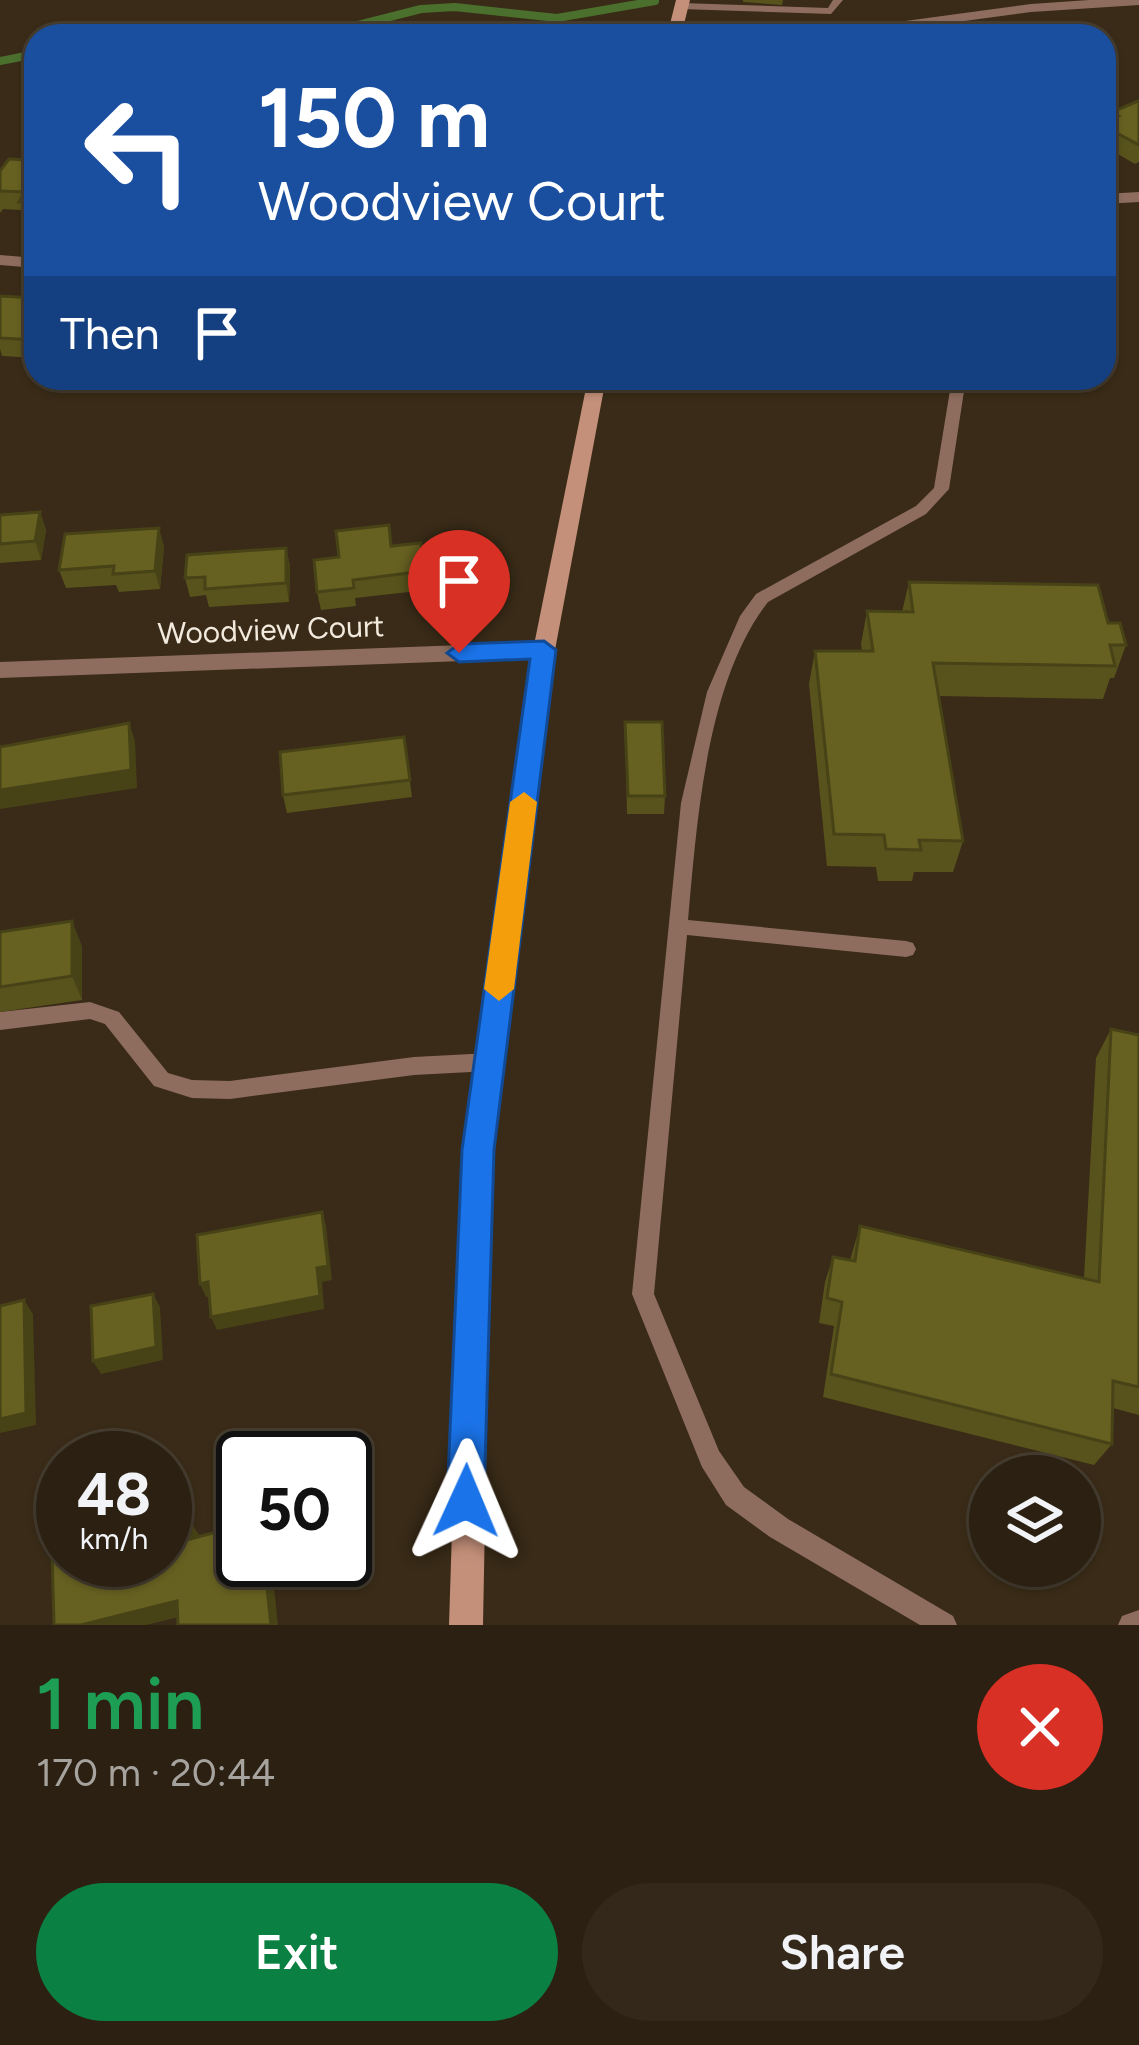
<!DOCTYPE html>
<html lang="en">
<head>
<meta charset="utf-8">
<style>
  body { margin:0; font-family:Figtree,sans-serif; background:#33281a; color:#f1f3f6; height:100vh; display:flex; flex-direction:column; font-size:45px; white-space:nowrap }
  * { box-sizing:border-box; margin:0 }
  p { font-size:39px; color:#a6a39f }
  .icon { flex:none; width:66px; height:66px; fill:none; stroke:currentColor; stroke-width:2; stroke-linecap:round; stroke-linejoin:round }
  .map { position:relative; height:1625px; overflow:hidden }
  .details { display:flex; flex-direction:column; background:#2b2011; flex:1 }
  .details>* { flex:none }
  .banner { position:absolute; left:24px; top:24px; width:1092px; height:366px; border-radius:36px; box-shadow:0 3px 9px #0004,0 0 0 3px #473e31; background:#1a4fa0; color:#fff; overflow:hidden }
  .tools { position:absolute; left:969px; top:1455px; display:grid; gap:24px }
  .tools a { display:grid; place-items:center; width:132px; height:132px; border-radius:50%; background:#2b2011; box-shadow:0 3px 9px #0004,0 0 0 3px #473e31; font-size:60px }
  .speed { position:absolute; left:36px; top:1431px; display:flex; gap:24px; font-size:60px; font-weight:700; text-align:center }
  .speed>* { display:grid; place-content:center; width:156px; height:156px; border-radius:50%; background:#2b2011; box-shadow:0 3px 9px #0004,0 0 0 3px #473e31; line-height:1 }
  .speed small { font-size:30px; font-weight:400 }
  .speed .limit { border:6px solid #111; border-radius:18px; background:#fff; color:#111 }
  .pin { position:absolute; display:grid; place-items:center; width:102px; height:102px; color:#fff; margin:-123px -51px; border-radius:50% 50% 50% 0; rotate:-45deg; box-shadow:0 0 12px #0007 }
  .pin .icon { rotate:45deg }
  .me { position:absolute; width:132px; margin:-66px; rotate:1deg; stroke-linejoin:round; filter:drop-shadow(0 0 9px #0008) }
  .turn { display:flex; align-items:center; gap:42px; height:252px; padding:0 36px; font-size:54px }
  .turn .icon { width:156px; height:156px; stroke-width:2.5 }
  .turn b { display:block; font-size:84px; line-height:102px }
  .then { display:flex; align-items:center; height:114px; padding:0 36px; background:#0003; gap:24px; font-size:45px }
  .round { display:grid; place-items:center; flex:none; width:126px; height:126px; border-radius:63px; background:#33281a }
  .head { display:flex; align-items:center; justify-content:space-between; height:204px; padding:0 36px }
  h1 { font-size:72px; font-weight:600; line-height:90px; color:#1e9e55 }
  .cta { display:flex; gap:24px; margin-top:auto; padding:24px 36px }
  .cta a { flex:1; height:138px; border-radius:72px; background:#0b8043; color:#fff; font-size:48px; font-weight:600; line-height:138px; text-align:center }
  .cta a+a { background:#33281a; color:#f1f3f6 }
  .map>svg:first-child { display:block }
</style>
</head>
<body>
<div class="map">
<svg width="1139" height="1625" viewBox="0 0 1139 1625">
  <rect width="100%" height="100%" fill="#392b17"/>
  <g fill="none" stroke-linecap="round" stroke-linejoin="round">
    <g stroke="#4b702e" stroke-width="8">
      <path d="M315 36 421 9 455 7 557 18 655 1"/>
      <path d="M0 61 36 54"/>
    </g>
    <g fill="#8e6d5f" fill-rule="evenodd">
      <path d="M833 0H843L831 14 681 9 676 6 681 3 828 8Z"/>
      <path d="M952 378H966L949 489 926 514 768 602C706 682 697 821 688 920L906 941 913 943 916 949 913 955 906 957 687 935 654 1294 719 1451 744 1487 788 1519 953 1616 957 1625H920L770 1537 726 1505 702 1467 632 1294 681 803 707 692 740 616 756 594 916 506 934 488Z"/>
      <path d="M90 1002 119 1012 168 1073 192 1080 230 1081 414 1057 490 1053 497 1056 500 1062 497 1068 490 1071 414 1075 230 1099 192 1098 154 1086 105 1024 90 1019 0 1030V1012Z"/>
      <path d="M1139 1610V1625H1118L1122 1616Z"/>
    </g>
    <g fill="#8e6d5f" fill-rule="evenodd">
      <path d="M1089 0H1139V5L1031 12 861 35 681 36 688 32 861 27 1031 4Z"/>
      <path d="M1139 192V202L1104 204V194Z"/>
      <path d="M0 255 36 258V268L0 265Z"/>
      <path d="M544 642 555 650 544 658 0 678V662Z"/>
    </g>
    <g fill="#c4907a" fill-rule="evenodd">
      <path d="M676 0H690L681 36H667Z"/>
      <path d="M588 378H606L555 650 492 1150 483 1625H449L464 1150 533 650Z"/>
    </g>
  </g>
  <g fill="#58531c">
    <path d="M743 0H783L782 5 743 2Z"/>
    <path d="M1139 101V162L1135 164 1104 146V122L1108 120 1110 113Z"/>
    <path d="M30 166H36V221L24 220 21 210 3 209 0 213V171Z"/>
    <path d="M0 296 36 298V358L2 356 0 349Z"/>
    <path d="M156 378H193L191 382 157 380Z"/>
    <path d="M280 378H351L350 383 329 382 327 387 281 386Z"/>
    <path d="M367 378H394L392 387 368 386Z"/>
    <path d="M401 378H440L438 388 401 386Z"/>
    <path d="M40 512 46 530 41 560 0 563V515Z"/>
    <path d="M164 546 160 589 119 592 116 585 66 588 59 570Z"/>
    <path d="M391 546 425 571 427 590 355 598 356 606 321 610 317 592Z"/>
    <path d="M286 548 290 566 289 602 209 607 206 595 190 597 185 578Z"/>
    <path d="M909 582 1108 623 1126 645 1114 678H1110L1103 699 938 696 963 841 953 872H914L912 881H878L876 867 827 866 809 684 815 651H862L861 644 867 611 902 612Z"/>
    <path d="M625 722 665 796 664 814H627Z"/>
    <path d="M404 737 412 797 287 813 283 795Z"/>
    <path d="M0 932 82 946V1000L0 1012Z"/>
    <path d="M1111 1029 1139 1035V1415L1113 1408 1112 1444 1094 1465 823 1397 834 1326 819 1323 825 1282 833 1257 850 1260 860 1226 1084 1278 1096 1058Z"/>
  </g>
  <g fill="#474317">
    <path d="M40 512 46 530 41 560 35 541Z"/>
    <path d="M159 528 164 546 160 589 155 571Z"/>
    <path d="M286 548 290 566 289 602 286 583Z"/>
    <path d="M129 723 135 741 137 788 0 809V790Z"/>
    <path d="M72 921 82 946V1000L72 976Z"/>
    <path d="M322 1212 326 1226 332 1280 322 1282 324 1309 217 1330 211 1317 317 1268Z"/>
    <path d="M208 1282 214 1296 206 1297 200 1284Z"/>
    <path d="M153 1294 160 1307 163 1360 101 1374 93 1361Z"/>
    <path d="M24 1300 33 1314 36 1425 0 1433V1419Z"/>
    <path d="M189 1520 199 1535 200 1554 190 1539Z"/>
    <path d="M264 1560H271L278 1625H271Z"/>
    <path d="M177 1601 187 1615 146 1625H81Z"/>
  </g>
  <g fill="#666021" stroke="#474317" stroke-width="3">
    <path d="M1138 101H1139V145L1104 126V122L1118 116 1110 113Z"/>
    <path d="M9 159 28 160 25 166H36V203L19 202 25 192 0 191V171Z"/>
    <path d="M0 296 36 298V340L0 338Z"/>
    <path d="M40 512 35 541 0 544V515Z"/>
    <path d="M389 525 391 546 421 543 425 571 353 580 354 588 317 592 314 560 339 557 336 531Z"/>
    <path d="M159 528 155 571 113 574 114 566 59 570 65 534Z"/>
    <path d="M286 548V583L205 589V577L185 578 187 555Z"/>
    <path d="M909 582 1098 585 1108 623H1120L1126 645H1110L1115 666 933 663 963 841 919 840 921 850 886 849 884 835 834 834 815 651H873L867 611 913 612Z"/>
    <path d="M625 722H662L665 796H628Z"/>
    <path d="M129 723 131 770 0 790V747Z"/>
    <path d="M404 737 410 780 283 795 280 752Z"/>
    <path d="M72 921V976L0 987V932Z"/>
    <path d="M1111 1029 1139 1035V1387L1113 1381 1112 1444 831 1374 842 1302 827 1298 833 1257 855 1261 860 1226 1099 1282Z"/>
    <path d="M322 1212 328 1266 317 1268 320 1296 211 1317 208 1282 200 1284 197 1235Z"/>
    <path d="M153 1294 156 1347 93 1361 91 1306Z"/>
    <path d="M24 1300 26 1413 0 1419V1306Z"/>
    <path d="M189 1520 190 1539 243 1525V1560H264L271 1625H178L177 1601 81 1625H54L52 1553 63 1550V1560H165V1526Z"/>
  </g>
  <path fill="#1a73e8" stroke="#114b97" stroke-width="3" d="M544 641 556 650 494 1150 484 1501 479 1514 466 1520 453 1514 447 1501 462 1150 530 659 459 662 447 653 459 644Z"/>
  <path fill="#f59e0b" d="M524 792 537 802 514 989 499 1001 484 989 510 802Z"/>
  <g text-anchor="middle" stroke-width="9" stroke-linejoin="round" paint-order="stroke">
    <g font-size="30" fill="#f3eade" stroke="#392b17">
      <text transform="translate(271 630) rotate(-2)" y="10">Woodview Court</text>
    </g>
  </g>
</svg>
<div class="tools">
<a><svg class="icon" aria-label="layers" viewBox="0 0 24 24"><path d="M12 4l9 5-9 5-9-5zM3 14l9 5 9-5"/></svg></a>
</div>
<div class="speed"><div>48<small>km/h</small></div><div class="limit">50</div></div>
<div class="pin" style="left:459px;top:653px;background:#d93025"><svg class="icon" aria-label="arrive" viewBox="0 0 24 24"><path d="M6 21V4h12l-3 4 3 4H6"/></svg></div>
<svg class="me" style="left:466px;top:1501px" viewBox="-20 -20 40 40"><path d="M0-17L14 15 0 8-14 15z" fill="#1a73e8" stroke="#fff" stroke-width="4"/></svg>
<div class="banner">
<div class="turn"><svg class="icon" aria-label="left" viewBox="0 0 24 24"><path d="M17 20v-9H6M10 6l-5 5 5 5"/></svg><div><b>150 m</b>Woodview Court</div></div>
<div class="then">Then<svg class="icon" aria-label="arrive" viewBox="0 0 24 24"><path d="M6 21V4h12l-3 4 3 4H6"/></svg></div>
</div>
</div>
<section class="details">
<div class="head"><div><h1>1 min</h1><p>170 m · 20:44</p></div><a class="round" style="background:#d93025;color:#fff"><svg class="icon" aria-label="close" viewBox="0 0 24 24"><path d="M6 6l12 12M18 6L6 18"/></svg></a></div>
<div class="cta"><a>Exit</a><a>Share</a></div>
</section>
</body>
</html>
